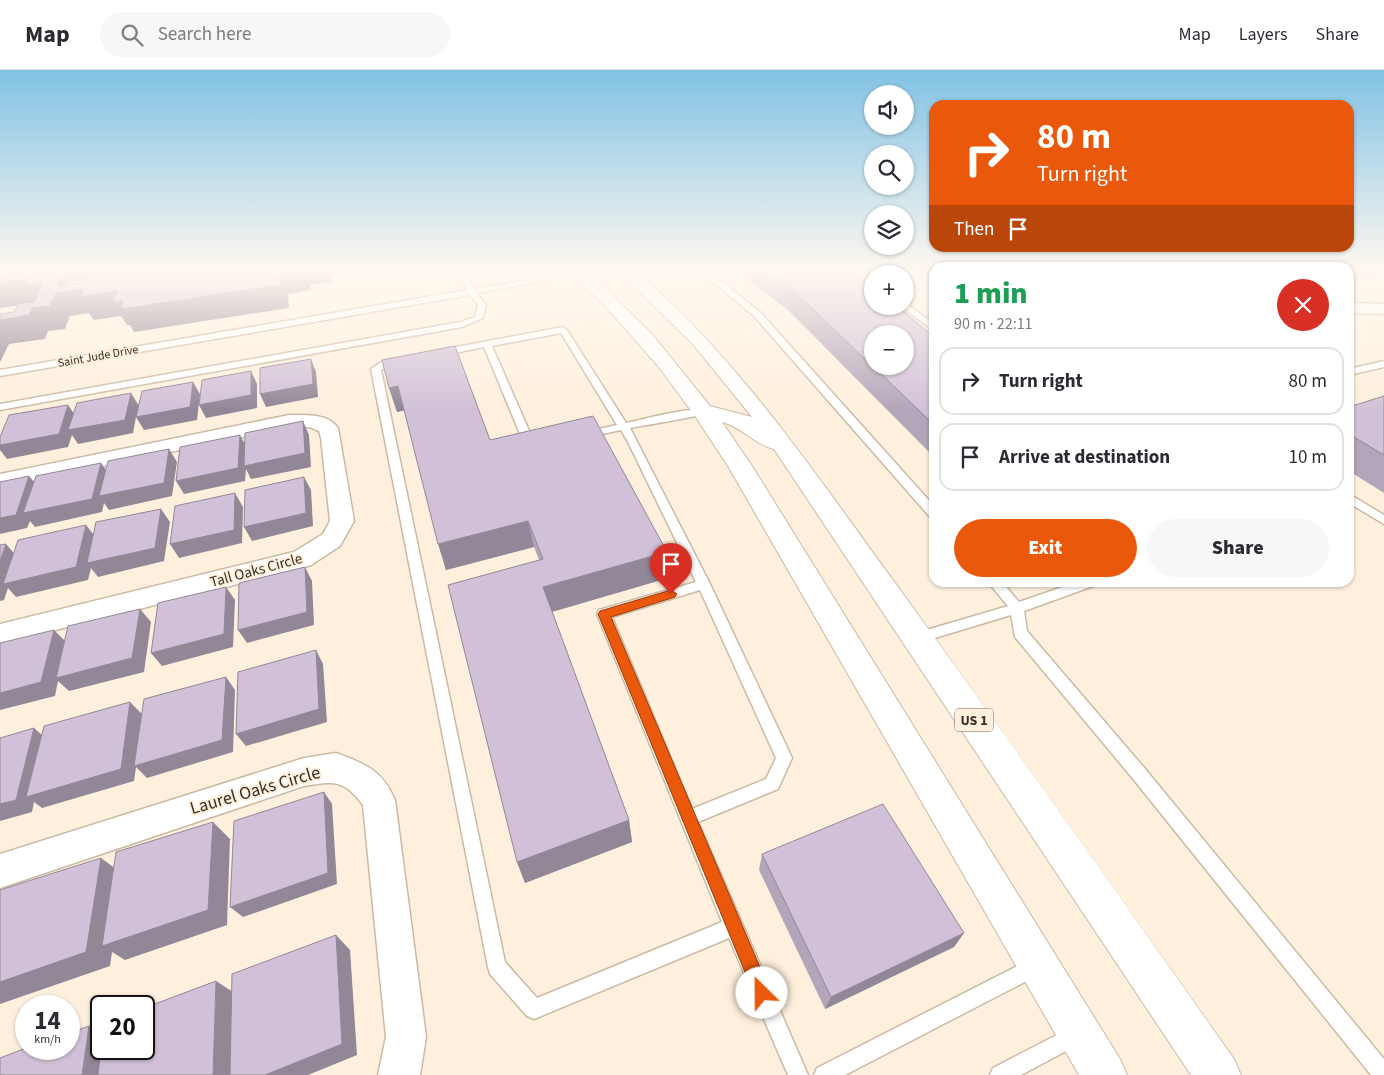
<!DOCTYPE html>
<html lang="en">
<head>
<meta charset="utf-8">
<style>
  body { margin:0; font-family:"Source Sans 3",sans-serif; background:#f7f7f7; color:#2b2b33; height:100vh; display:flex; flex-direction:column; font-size:19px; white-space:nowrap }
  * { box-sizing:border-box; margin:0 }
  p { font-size:16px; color:#7c7c81 }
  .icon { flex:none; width:28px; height:28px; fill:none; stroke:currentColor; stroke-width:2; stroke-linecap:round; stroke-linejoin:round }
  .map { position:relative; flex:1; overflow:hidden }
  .panel { position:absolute; left:929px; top:192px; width:425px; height:325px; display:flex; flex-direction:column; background:#fff; border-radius:15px; box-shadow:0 1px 4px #0004 }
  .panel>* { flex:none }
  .hud { position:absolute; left:929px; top:30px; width:425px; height:152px; border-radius:15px; box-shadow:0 1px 4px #0004; background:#ea580c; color:#fff; overflow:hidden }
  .tools { position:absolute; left:864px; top:15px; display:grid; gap:10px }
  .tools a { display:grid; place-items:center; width:50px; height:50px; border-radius:50%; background:#fff; box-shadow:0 1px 4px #0004; font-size:25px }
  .speed { position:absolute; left:15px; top:925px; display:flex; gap:10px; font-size:25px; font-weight:700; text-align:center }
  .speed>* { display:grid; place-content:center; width:65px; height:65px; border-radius:50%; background:#fff; box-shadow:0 1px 4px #0004; line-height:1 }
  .speed small { font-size:12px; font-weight:400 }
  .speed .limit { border:2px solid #111; border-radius:8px; background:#fff; color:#111 }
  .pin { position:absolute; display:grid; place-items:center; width:42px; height:42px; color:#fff; margin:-51px -21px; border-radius:50% 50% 50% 0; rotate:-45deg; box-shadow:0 0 5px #0007 }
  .pin .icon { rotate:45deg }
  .me { position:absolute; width:55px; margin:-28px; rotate:337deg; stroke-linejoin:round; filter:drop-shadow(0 0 4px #0008) }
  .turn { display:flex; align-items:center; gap:18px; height:105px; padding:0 25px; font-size:22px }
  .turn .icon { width:65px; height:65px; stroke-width:2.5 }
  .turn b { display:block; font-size:35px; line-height:42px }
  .then { display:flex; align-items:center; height:48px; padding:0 25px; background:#0003; gap:10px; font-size:19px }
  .round { display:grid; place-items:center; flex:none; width:52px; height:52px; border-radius:26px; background:#f7f7f7 }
  .head { display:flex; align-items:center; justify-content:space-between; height:85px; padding:0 25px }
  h1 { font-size:30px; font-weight:800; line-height:38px; color:#1e9e55 }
  .primary-button { display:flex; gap:10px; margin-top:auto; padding:10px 25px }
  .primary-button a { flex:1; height:58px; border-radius:30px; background:#ea580c; color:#fff; font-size:20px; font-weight:800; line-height:58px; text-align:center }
  .primary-button a+a { background:#f7f7f7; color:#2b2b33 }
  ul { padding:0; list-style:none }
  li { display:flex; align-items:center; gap:15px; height:68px; margin:0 10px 8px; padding:0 15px; border:2px solid #e1e1e2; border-radius:15px }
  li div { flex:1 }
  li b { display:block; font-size:19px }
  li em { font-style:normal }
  header { display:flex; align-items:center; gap:30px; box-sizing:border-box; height:70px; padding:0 25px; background:#fff; border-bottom:1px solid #e1e1e2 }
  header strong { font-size:24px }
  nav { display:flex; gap:28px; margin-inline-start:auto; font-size:18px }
  .search { width:350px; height:45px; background:#f7f7f7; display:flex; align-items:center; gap:12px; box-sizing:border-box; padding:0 18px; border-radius:28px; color:#7c7c81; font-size:19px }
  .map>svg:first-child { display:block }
</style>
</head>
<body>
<header>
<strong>Map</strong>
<div class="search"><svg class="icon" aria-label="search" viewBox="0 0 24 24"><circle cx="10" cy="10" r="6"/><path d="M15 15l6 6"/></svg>Search here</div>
<nav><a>Map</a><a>Layers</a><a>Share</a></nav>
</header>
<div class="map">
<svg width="1384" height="1005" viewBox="0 0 1384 1005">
  <rect width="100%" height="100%" fill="#fff0de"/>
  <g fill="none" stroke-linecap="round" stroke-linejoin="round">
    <defs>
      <g id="service">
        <path d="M458 199H466L475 219 581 201 585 203 477 223 486 235 483 248 462 257 0 340V334L460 252 475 247 478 235 470 225 0 306V300L467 220Z"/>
        <path d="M489 199H544L540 201H493Z"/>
        <path d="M697 199H706L760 242 934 436V448L930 447 754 246Z"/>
        <path d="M849 199H858L872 208V213Z"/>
        <path d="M905 233 934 254V261L902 237 905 236Z"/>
        <path d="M563 257 567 260 626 353C641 350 701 333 711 342 707 345 641 356 630 358L710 514 792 688 778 719 698 752 808 1005H788L729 868 534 949 527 946 490 904 488 897 371 299 383 291 398 288 403 291 381 300 505 892 537 928 722 852 597 544 599 540 696 512 628 372 621 360 584 368 579 365 580 363 617 355 561 263 492 276 534 372 537 375 530 379 525 376 484 277 440 286 436 283 440 280ZM700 520 776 688 766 709 692 739 612 547Z"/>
        <path d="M1384 291V297L1349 305V299Z"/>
        <path d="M1349 424 1384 445V454L1349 433Z"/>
        <path d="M988 512H1002L1019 532 1077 512H1098L1096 515 1024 541 1027 561 1146 700 1384 989V1005H1371L1134 710 1015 567 1011 545 918 573 913 572 911 568 913 564 1008 536Z"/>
        <path d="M1035 887 1042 889 1044 896 1042 903 845 1005H814L817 998Z"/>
        <path d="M1076 955 1083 958 1086 965 1083 972 1021 1005H990L993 998Z"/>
      </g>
      <g id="minor">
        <path d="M921 199H934V207Z"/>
        <path d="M1349 233 1384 234V244L1349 243Z"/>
        <path d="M289 345C305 345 328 343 338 358L354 451 340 476 311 495 302 498 0 574V554L294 482 323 464 330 451 321 368 319 361 309 357H289L0 418V404Z"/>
        <path d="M336 683C366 694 382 700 395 730L426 967 420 1005H378L386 967 363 735C344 709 333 711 304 716L0 818V784L304 688Z"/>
      </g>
      <path id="primary" d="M568 199H586L651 263 710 336 752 347 692 273 616 199H634C742 292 817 407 901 521 1013 676 1124 832 1234 989L1241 1005H1191L774 379C755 375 742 357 722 352L752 396 1120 989 1127 1005H1079L728 396 695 346 658 296 616 248Z"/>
    </defs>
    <use href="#service" stroke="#cbb9a4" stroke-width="3"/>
    <use href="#minor" stroke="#cbb9a4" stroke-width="3"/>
    <use href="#primary" stroke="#cbb9a4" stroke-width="2"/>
    <use href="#service" fill="#fff" fill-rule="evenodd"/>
    <use href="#minor" fill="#fff" fill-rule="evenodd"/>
    <use href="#primary" fill="#fff" fill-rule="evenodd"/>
  </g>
  <g fill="#b4a6ba">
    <path d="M733 199H852L934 267V394L929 389 930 383 788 240Z"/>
    <path d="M1349 199H1383L1376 209 1349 202Z"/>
    <path d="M389 318 490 370 667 482 668 508 552 542 629 750 632 772 525 813 517 792 539 490 534 477 446 500 405 340 397 342Z"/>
    <path d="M1384 326V423L1349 401V337Z"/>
    <path d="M762 784 964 863 954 877 825 939 759 800Z"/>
  </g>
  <g fill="#928797">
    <path d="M0 199H6L16 205 19 199H122L120 206 68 212 73 220 83 219 117 221 294 199H371L332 205V212L310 215 311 220 288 224 289 238 134 262 130 255H127L121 246 94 250 89 243 70 246 65 259 48 261 45 269 9 274 0 292V250L32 238 36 233 0 238Z"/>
    <path d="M311 289 316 302 318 327 266 337 260 324Z"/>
    <path d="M251 301 257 314V338L206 348 199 335Z"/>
    <path d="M193 312 200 324 197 350 144 360 136 347 133 363 78 374 72 365 68 377 7 389 0 380V375L68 335 77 348 131 323 139 336Z"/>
    <path d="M398 316 406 340 397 342 389 318Z"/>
    <path d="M303 351 309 365 311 397 251 409 246 399 245 411 184 424 176 411 240 365 247 378Z"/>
    <path d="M169 379 177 392 172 426 109 440 104 433 102 442 35 457 30 451 27 458 0 464V448L29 406 40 419 101 393 110 406Z"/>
    <path d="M304 407 311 420 313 456 252 471 244 457Z"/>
    <path d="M235 423 243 437 242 473 179 488 170 474Z"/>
    <path d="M161 439 170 452 164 491 98 507 91 498 88 510 16 527 8 518 4 530 0 531V491L6 474 18 488 86 455 97 469Z"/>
    <path d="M528 451 534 477 446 500 438 474Z"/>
    <path d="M667 482 668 508 548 543 543 517Z"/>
    <path d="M305 497 312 511 314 555 247 573 238 560Z"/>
    <path d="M226 517 235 530 233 577 162 596 151 583Z"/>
    <path d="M140 539 151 552 144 602 69 621 58 611 55 626 0 640V623L54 560 67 573Z"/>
    <path d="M316 580 323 594 327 652 246 676 236 664Z"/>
    <path d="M226 607 235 620 233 682 147 708 136 697 134 711 42 738 34 732 32 742 0 751V734L34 658 49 671 130 632 143 645Z"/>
    <path d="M324 722 332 734 337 814 243 847 230 837Z"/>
    <path d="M629 750 632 772 525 813 517 792Z"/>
    <path d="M213 752 230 769 227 855 125 890 112 882 110 896 0 934V912L101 788 123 804Z"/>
    <path d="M964 863 954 877 825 939 831 927Z"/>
    <path d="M336 865 350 880 357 985 308 1005H265Z"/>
    <path d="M216 911 236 924 234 1005H213Z"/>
    <path d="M89 956 101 961V979L110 1005H82Z"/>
  </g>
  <g fill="#d1c1d8" stroke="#928797">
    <path d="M3 199H19L16 205 48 200 46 206 63 204 58 216 85 212 88 204 121 200 122 199H294L279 201 280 215 121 239 123 231 113 232 117 221 80 227 83 219 56 223 50 236 32 238 29 245 0 250V244L14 242 18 234 34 232 42 213 25 215 27 209 0 213V203Z"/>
    <path d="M764 199H852L872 215V236H897L934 267V355L873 296H905V264H872V296L790 217Z"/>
    <path d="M455 276 490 370 593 346 667 482 543 517 629 750 517 792 448 515 543 489 528 451 438 474 398 316 389 318 382 290Z"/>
    <path d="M311 289 313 314 260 324V298Z"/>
    <path d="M251 301V325L199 335 202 310Z"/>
    <path d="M193 312 190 337 136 347 142 321Z"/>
    <path d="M131 323 125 350 68 360 77 333Z"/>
    <path d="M1384 326V385L1349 364V337Z"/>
    <path d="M68 335 59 364 0 375V367L9 345Z"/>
    <path d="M303 351 305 383 244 396 245 363Z"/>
    <path d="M240 365 238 398 176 411 180 377Z"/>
    <path d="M169 379 164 413 99 426 108 391Z"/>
    <path d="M101 393 92 429 23 443 36 406Z"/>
    <path d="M29 406 16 445 0 448V412Z"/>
    <path d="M304 407 306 443 244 457 245 420Z"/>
    <path d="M235 423 234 460 170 474 175 436Z"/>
    <path d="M161 439 155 478 87 493 96 452Z"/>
    <path d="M86 455 76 497 3 514 18 470Z"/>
    <path d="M6 474 0 491V475Z"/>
    <path d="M305 497 307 542 238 560 239 513Z"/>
    <path d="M226 517 224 564 151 583 158 533Z"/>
    <path d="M140 539 132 588 56 608 68 556Z"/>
    <path d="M54 560 41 612 0 623V573Z"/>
    <path d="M316 580 319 639 236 664 238 602Z"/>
    <path d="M226 607 222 670 134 696 144 629Z"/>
    <path d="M130 632 121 699 26 727 44 656Z"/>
    <path d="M34 658 16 730 0 734V668Z"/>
    <path d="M324 722 328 803 230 837 234 751Z"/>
    <path d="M883 734 964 863 831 927 762 784Z"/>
    <path d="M213 752 208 840 102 876 116 782Z"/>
    <path d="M101 788 86 882 0 912V820Z"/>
    <path d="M336 865 342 974 265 1005H230L232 904Z"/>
    <path d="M216 911 213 1005H98L101 978 144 979V938Z"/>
    <path d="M89 956 82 1005H0V988L26 978 69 979V963Z"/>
  </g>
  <linearGradient id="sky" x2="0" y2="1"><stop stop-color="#81c2e4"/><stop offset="0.59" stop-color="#fff8f0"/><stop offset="1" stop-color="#fff8f0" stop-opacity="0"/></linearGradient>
  <rect width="1384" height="340" fill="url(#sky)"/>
  <path fill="#ea580c" stroke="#983908" d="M671 520 677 524 675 527 611 547 771 923 768 929 762 931 756 929 598 544 600 541Z"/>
  <g text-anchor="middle" stroke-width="4.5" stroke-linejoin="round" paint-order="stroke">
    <g font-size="12" fill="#373027" stroke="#fff0de">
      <text transform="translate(98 286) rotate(-10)" y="4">Saint Jude Drive</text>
    </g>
    <rect fill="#fff0de" stroke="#736a5e" stroke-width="1" x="955" y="638.5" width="38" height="23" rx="4"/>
    <g font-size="14" font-weight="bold" fill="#373027">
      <text x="974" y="655">US 1</text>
    </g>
    <g font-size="15" fill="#373027" stroke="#fff0de">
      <text transform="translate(256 500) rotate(-15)" y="5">Tall Oaks Circle</text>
    </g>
    <g font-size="18" fill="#373027" stroke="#fff0de">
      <text transform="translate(255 720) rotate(-16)" y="6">Laurel Oaks Circle</text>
    </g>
  </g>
</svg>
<div class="tools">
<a><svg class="icon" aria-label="sound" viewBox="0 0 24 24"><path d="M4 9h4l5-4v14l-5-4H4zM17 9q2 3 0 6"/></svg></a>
<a><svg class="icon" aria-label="search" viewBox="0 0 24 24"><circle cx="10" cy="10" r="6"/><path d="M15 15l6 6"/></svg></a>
<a><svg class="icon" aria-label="layers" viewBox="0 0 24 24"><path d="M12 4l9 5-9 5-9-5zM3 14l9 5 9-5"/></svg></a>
<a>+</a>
<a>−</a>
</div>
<div class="speed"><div>14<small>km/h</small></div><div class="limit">20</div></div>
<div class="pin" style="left:671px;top:524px;background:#d93025"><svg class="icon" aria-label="arrive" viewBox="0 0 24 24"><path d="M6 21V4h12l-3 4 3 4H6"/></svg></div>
<svg class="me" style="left:762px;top:923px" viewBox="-20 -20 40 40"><circle r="19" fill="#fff"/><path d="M0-13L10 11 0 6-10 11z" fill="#ea580c"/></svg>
<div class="hud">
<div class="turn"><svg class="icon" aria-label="right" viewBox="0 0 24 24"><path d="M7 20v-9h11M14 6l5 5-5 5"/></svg><div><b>80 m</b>Turn right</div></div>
<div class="then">Then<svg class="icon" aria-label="arrive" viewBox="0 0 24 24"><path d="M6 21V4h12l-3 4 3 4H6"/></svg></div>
</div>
<section class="panel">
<div class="head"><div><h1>1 min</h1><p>90 m · 22:11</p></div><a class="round" style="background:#d93025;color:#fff"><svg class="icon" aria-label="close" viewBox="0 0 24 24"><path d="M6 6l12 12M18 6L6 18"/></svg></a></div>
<ul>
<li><svg class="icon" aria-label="right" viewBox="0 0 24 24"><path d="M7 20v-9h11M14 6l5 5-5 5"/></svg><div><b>Turn right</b></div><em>80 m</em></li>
<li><svg class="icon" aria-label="arrive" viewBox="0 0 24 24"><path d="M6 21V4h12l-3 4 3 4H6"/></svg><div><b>Arrive at destination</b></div><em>10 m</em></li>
</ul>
<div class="primary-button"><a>Exit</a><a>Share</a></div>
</section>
</div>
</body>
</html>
